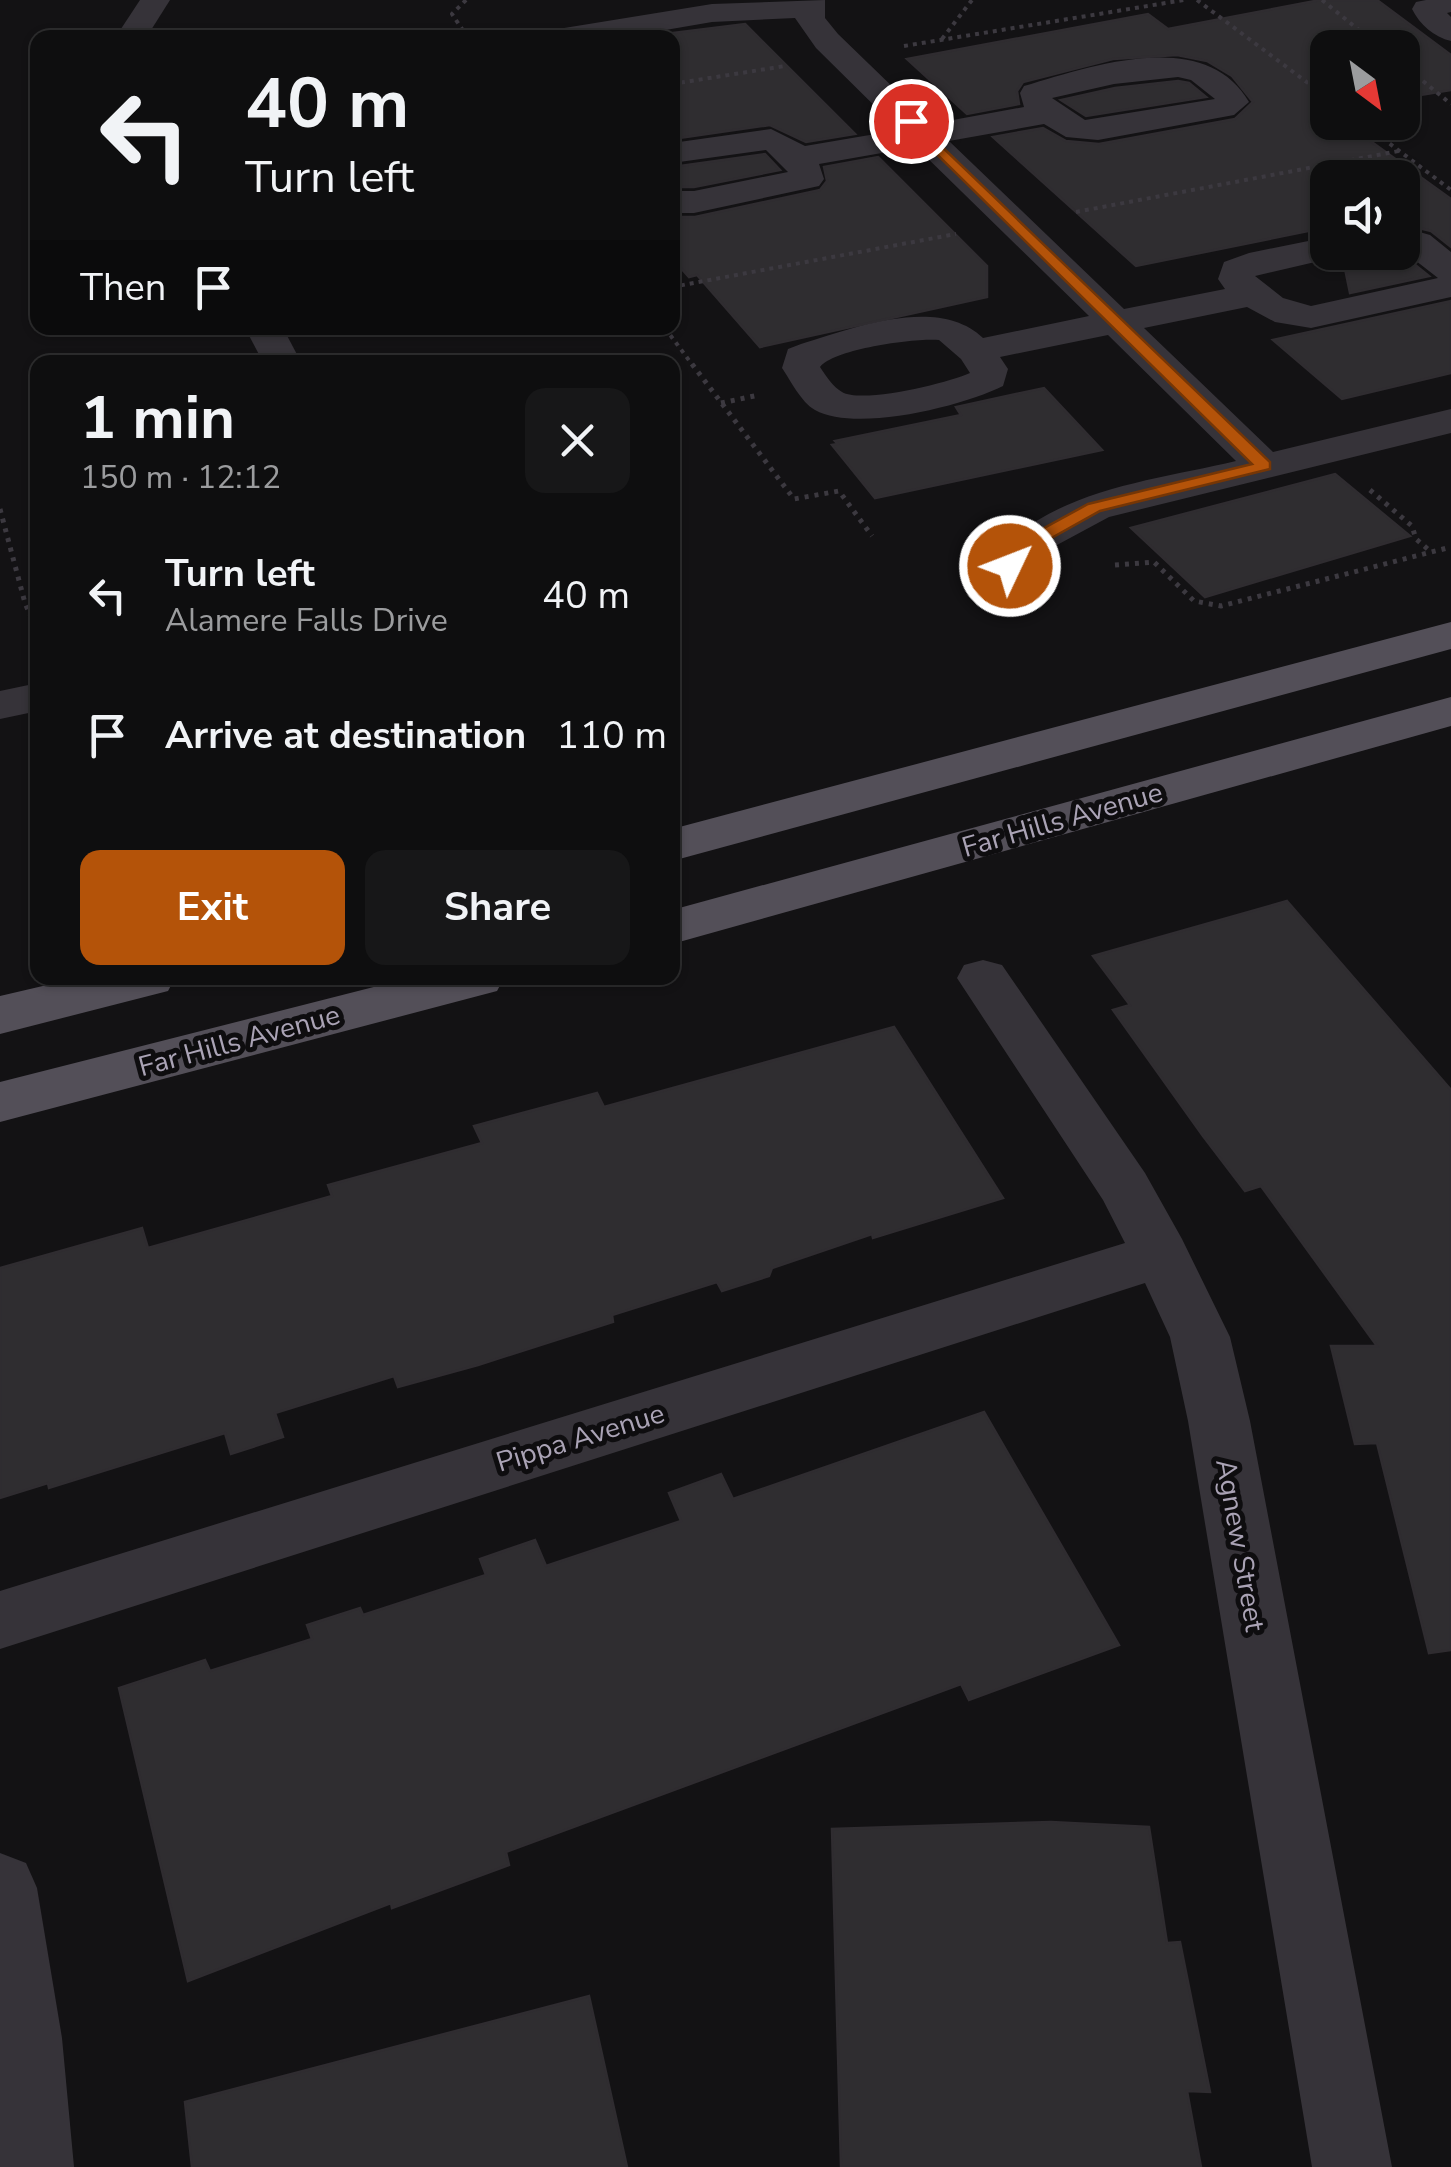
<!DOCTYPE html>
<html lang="en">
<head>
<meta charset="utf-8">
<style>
  body { margin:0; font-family:"Nunito Sans",sans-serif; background:#171718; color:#f1f3f6; height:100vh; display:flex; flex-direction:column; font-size:38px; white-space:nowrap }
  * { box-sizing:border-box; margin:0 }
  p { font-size:32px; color:#9b9c9e }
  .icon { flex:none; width:55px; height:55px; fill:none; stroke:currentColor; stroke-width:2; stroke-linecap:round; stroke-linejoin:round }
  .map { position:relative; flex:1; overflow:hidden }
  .drawer { position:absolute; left:30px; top:355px; width:650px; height:630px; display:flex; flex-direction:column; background:#0e0e0f; border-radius:20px; box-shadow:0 2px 8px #0004,0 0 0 2px #2e2e2f }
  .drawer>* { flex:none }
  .guide { position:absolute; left:30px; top:30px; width:650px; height:305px; border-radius:20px; box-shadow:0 2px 8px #0004,0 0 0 2px #2e2e2f; background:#0e0e0f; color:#f1f3f6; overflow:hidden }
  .needle { width:65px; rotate:148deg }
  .fabs { position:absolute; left:1310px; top:30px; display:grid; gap:20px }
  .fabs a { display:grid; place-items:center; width:110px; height:110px; border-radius:20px; background:#0e0e0f; box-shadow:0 2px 8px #0004,0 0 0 2px #2e2e2f; font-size:50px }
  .pin { position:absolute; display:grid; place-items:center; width:85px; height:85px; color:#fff; margin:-42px; border:5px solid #fff; border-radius:50%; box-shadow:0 2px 10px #0007 }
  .me { position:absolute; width:110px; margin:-55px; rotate:47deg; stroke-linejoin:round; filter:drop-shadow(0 0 8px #0008) }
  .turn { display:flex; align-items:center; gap:35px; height:210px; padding:0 50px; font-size:45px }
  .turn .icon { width:130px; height:130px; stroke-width:2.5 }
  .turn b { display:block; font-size:70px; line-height:85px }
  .then { display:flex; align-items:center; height:95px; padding:0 50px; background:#0003; gap:20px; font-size:38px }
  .round { display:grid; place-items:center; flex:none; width:105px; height:105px; border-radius:20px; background:#171718 }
  .head { display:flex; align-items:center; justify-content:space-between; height:170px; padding:0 50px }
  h1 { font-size:60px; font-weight:700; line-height:75px }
  .cta { display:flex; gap:20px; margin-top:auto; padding:20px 50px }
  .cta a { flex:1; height:115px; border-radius:20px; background:#b45309; color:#fff; font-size:40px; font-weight:700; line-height:115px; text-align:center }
  .cta a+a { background:#171718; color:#f1f3f6 }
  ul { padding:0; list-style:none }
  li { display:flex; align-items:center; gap:30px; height:140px; padding:0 50px }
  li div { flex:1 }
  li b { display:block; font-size:38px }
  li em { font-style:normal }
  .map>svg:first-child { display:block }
</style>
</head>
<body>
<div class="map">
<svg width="1451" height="2167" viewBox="0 0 1451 2167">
  <rect width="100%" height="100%" fill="#131214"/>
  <g fill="#2f2d30" stroke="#2f2c30" stroke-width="2.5">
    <path d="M1320 0H1377L1451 55V90L1402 98V48H1328L1326 110 1328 122H1344L1451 199V247L1431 231 1402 224V178H1328V227L1136 266 993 137 1043 128 1066 141 1099 144 1235 119 1253 102 1232 76 1207 61 1177 55 1113 59 1023 82 1017 91 1019 104 967 114 907 59 1148 14 1168 29Z"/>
    <path d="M745 24 855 134 806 142 770 125 672 139V33Z"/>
    <path d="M1178 81 1189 83 1206 97 1086 116 1061 100 1115 88Z"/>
    <path d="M765 154 780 170 694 187H672V167Z"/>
    <path d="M878 157 987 266V297L760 347 697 275 689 277 672 258V217H695L820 190 827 181 824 167Z"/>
    <path d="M1346 252H1399L1429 276 1350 293 1343 259Z"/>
    <path d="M1451 301V373L1342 399 1273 340Z"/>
    <path d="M1044 388 1102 450 875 498 832 445 838 444 835 441 961 415 956 407Z"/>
    <path d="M1335 474 1410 536 1205 597 1131 528Z"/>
    <path d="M1287 901 1451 1090V1650L1429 1653 1377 1443 1355 1444 1331 1346H1377L1261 1186 1245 1191 1203 1136 1113 1010 1130 1005 1093 956Z"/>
    <path d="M894 1027 1003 1198 873 1238 872 1234 772 1268 769 1276 722 1291 717 1282 612 1315 613 1322 478 1365 398 1387 394 1376 275 1413 283 1437 231 1454 225 1433 49 1488 48 1483 0 1498V1268L142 1228 148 1248 332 1196 328 1185 482 1143 474 1126 597 1093 604 1107Z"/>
    <path d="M984 1412 1119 1645 969 1700 961 1684 506 1852 509 1865 392 1908 391 1903 188 1981 119 1688 205 1660 210 1671 312 1639 307 1625 360 1608 363 1615 486 1575 480 1559 535 1540 546 1566 681 1521 669 1493 721 1474 733 1499Z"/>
    <path d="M1051 1822 1149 1827 1167 1943 1180 1942 1210 2092 1187 2091 1201 2167H841L832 1829Z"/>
    <path d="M589 1996 627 2167H192L185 2102Z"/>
  </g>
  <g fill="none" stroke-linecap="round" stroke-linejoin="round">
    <g stroke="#3c3940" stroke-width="4" stroke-dasharray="4 5" stroke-linecap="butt">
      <path d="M466 0 452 14 468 38"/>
      <path d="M1197 0 1328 98"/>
      <path d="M1322 0 1381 48"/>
      <path d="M942 39 972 0"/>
      <path d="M904 46 1184 0"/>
      <path d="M1402 64 1451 104"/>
      <path d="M672 84 785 66"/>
      <path d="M1361 122 1451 190"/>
      <path d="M1076 212 1399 151"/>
      <path d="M672 287 956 234"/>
      <path d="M665 328 694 367"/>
    </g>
    <g stroke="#3c3940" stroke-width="5" stroke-dasharray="4 6" stroke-linecap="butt">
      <path d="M692 364 794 499 839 491 872 536"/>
      <path d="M721 403 759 395"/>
      <path d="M1370 490 1412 526 1416 539 1430 551"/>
      <path d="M0 509 25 603 38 633"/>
      <path d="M1115 565 1154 562 1194 601 1221 606 1451 547"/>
    </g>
    <g fill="#363339" fill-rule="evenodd">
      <path d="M140 0H170L146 38H115Z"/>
      <path d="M825 0V18L838 34 931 124 1024 107 1020 93 1024 86C1092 66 1205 26 1249 102L1234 115 1098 140 1066 137 1044 124 949 141 1124 309 1225 289 1218 279 1224 262 1249 253 1328 237V252H1343L1341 256 1255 276 1283 298 1311 306 1438 278 1402 250V227L1430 235 1451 252V297L1311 328 1275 322 1247 307 1144 328 1273 452 1451 409V433L1109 517 1057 545 1025 575 1010 579 995 575 988 566C1041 490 1153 481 1236 461L1108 335 1000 357 1008 369 1003 386C963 406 856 433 815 410 801 402 791 381 782 368L788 349 801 344C853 328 938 295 983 338L1089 316 916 147 819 164 824 179 819 186 694 213H672V191H694L788 172 766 150 672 163V143L771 129 805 146 899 130 816 48 795 18 712 22 619 38H543L547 31 558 29 712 4ZM1178 77 1191 80 1215 99 1085 120 1052 98 1114 84ZM939 340 961 359 970 373C948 383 863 404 842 392 833 387 826 376 820 367 834 349 914 338 939 340Z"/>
      <path d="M1426 0H1451V12L1447 13 1451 17V41C1434 37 1420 25 1412 9L1416 2Z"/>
      <path d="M245 328H283L301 362H263Z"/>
      <path d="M38 683V711L0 719V691Z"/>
      <path d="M983 960 1002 965 1145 1173 1182 1239 1230 1337 1250 1421 1392 2167H1312L1188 1421 1170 1337 1145 1283 0 1649V1591L1125 1243 1103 1200 957 978 964 965Z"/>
      <path d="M0 1853 26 1863 37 1888 62 2038 74 2167H0Z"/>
    </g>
    <g fill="#534f58" fill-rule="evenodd">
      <path d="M1451 622V649L672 861V829Z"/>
      <path d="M1451 697V726L672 944V910Z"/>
      <path d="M77 978H175L168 991 0 1034V996Z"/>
      <path d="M409 978H504L497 991 0 1122V1082Z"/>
    </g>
  </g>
  <path fill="#b45309" stroke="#753606" stroke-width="2.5" d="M911 117 1270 462V469L1100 511 1048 540 1017 570H1004V563L1035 533 1088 504 1252 464 906 124V118Z"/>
  <g text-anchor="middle" stroke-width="10" stroke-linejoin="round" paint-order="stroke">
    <g font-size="28" fill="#aaa3b5" stroke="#0e0d0f">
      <text transform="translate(1062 819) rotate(-16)" y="10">Far Hills Avenue</text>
      <text transform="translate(239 1040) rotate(-15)" y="10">Far Hills Avenue</text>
      <text transform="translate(580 1437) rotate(-17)" y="10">Pippa Avenue</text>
      <text transform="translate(1241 1545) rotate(80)" y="10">Agnew Street</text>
    </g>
  </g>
</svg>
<div class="fabs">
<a><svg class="needle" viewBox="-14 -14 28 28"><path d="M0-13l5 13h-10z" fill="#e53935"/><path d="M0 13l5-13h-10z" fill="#9b9c9e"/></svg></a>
<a><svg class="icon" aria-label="sound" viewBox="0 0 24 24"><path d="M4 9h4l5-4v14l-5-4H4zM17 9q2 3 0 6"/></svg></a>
</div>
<div class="pin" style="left:911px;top:121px;background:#d93025"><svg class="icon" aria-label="arrive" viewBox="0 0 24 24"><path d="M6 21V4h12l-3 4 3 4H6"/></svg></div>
<svg class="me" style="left:1010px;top:566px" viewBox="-20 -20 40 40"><circle r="17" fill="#b45309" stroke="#fff" stroke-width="3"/><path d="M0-11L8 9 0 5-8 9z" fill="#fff"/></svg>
<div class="guide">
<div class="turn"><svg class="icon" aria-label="left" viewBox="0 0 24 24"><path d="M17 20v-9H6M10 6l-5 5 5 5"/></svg><div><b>40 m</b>Turn left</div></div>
<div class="then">Then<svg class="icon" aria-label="arrive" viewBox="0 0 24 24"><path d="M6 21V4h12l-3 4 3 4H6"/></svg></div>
</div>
<section class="drawer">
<div class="head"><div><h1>1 min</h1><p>150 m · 12:12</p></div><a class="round"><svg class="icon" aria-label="close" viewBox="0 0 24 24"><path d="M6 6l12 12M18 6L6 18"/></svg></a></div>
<ul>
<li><svg class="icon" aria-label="left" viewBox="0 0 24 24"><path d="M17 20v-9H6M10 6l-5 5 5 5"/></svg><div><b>Turn left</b><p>Alamere Falls Drive</p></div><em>40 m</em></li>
<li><svg class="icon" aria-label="arrive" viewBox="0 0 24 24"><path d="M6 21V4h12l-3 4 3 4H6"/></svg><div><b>Arrive at destination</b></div><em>110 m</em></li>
</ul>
<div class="cta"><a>Exit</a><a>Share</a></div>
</section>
</div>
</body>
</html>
